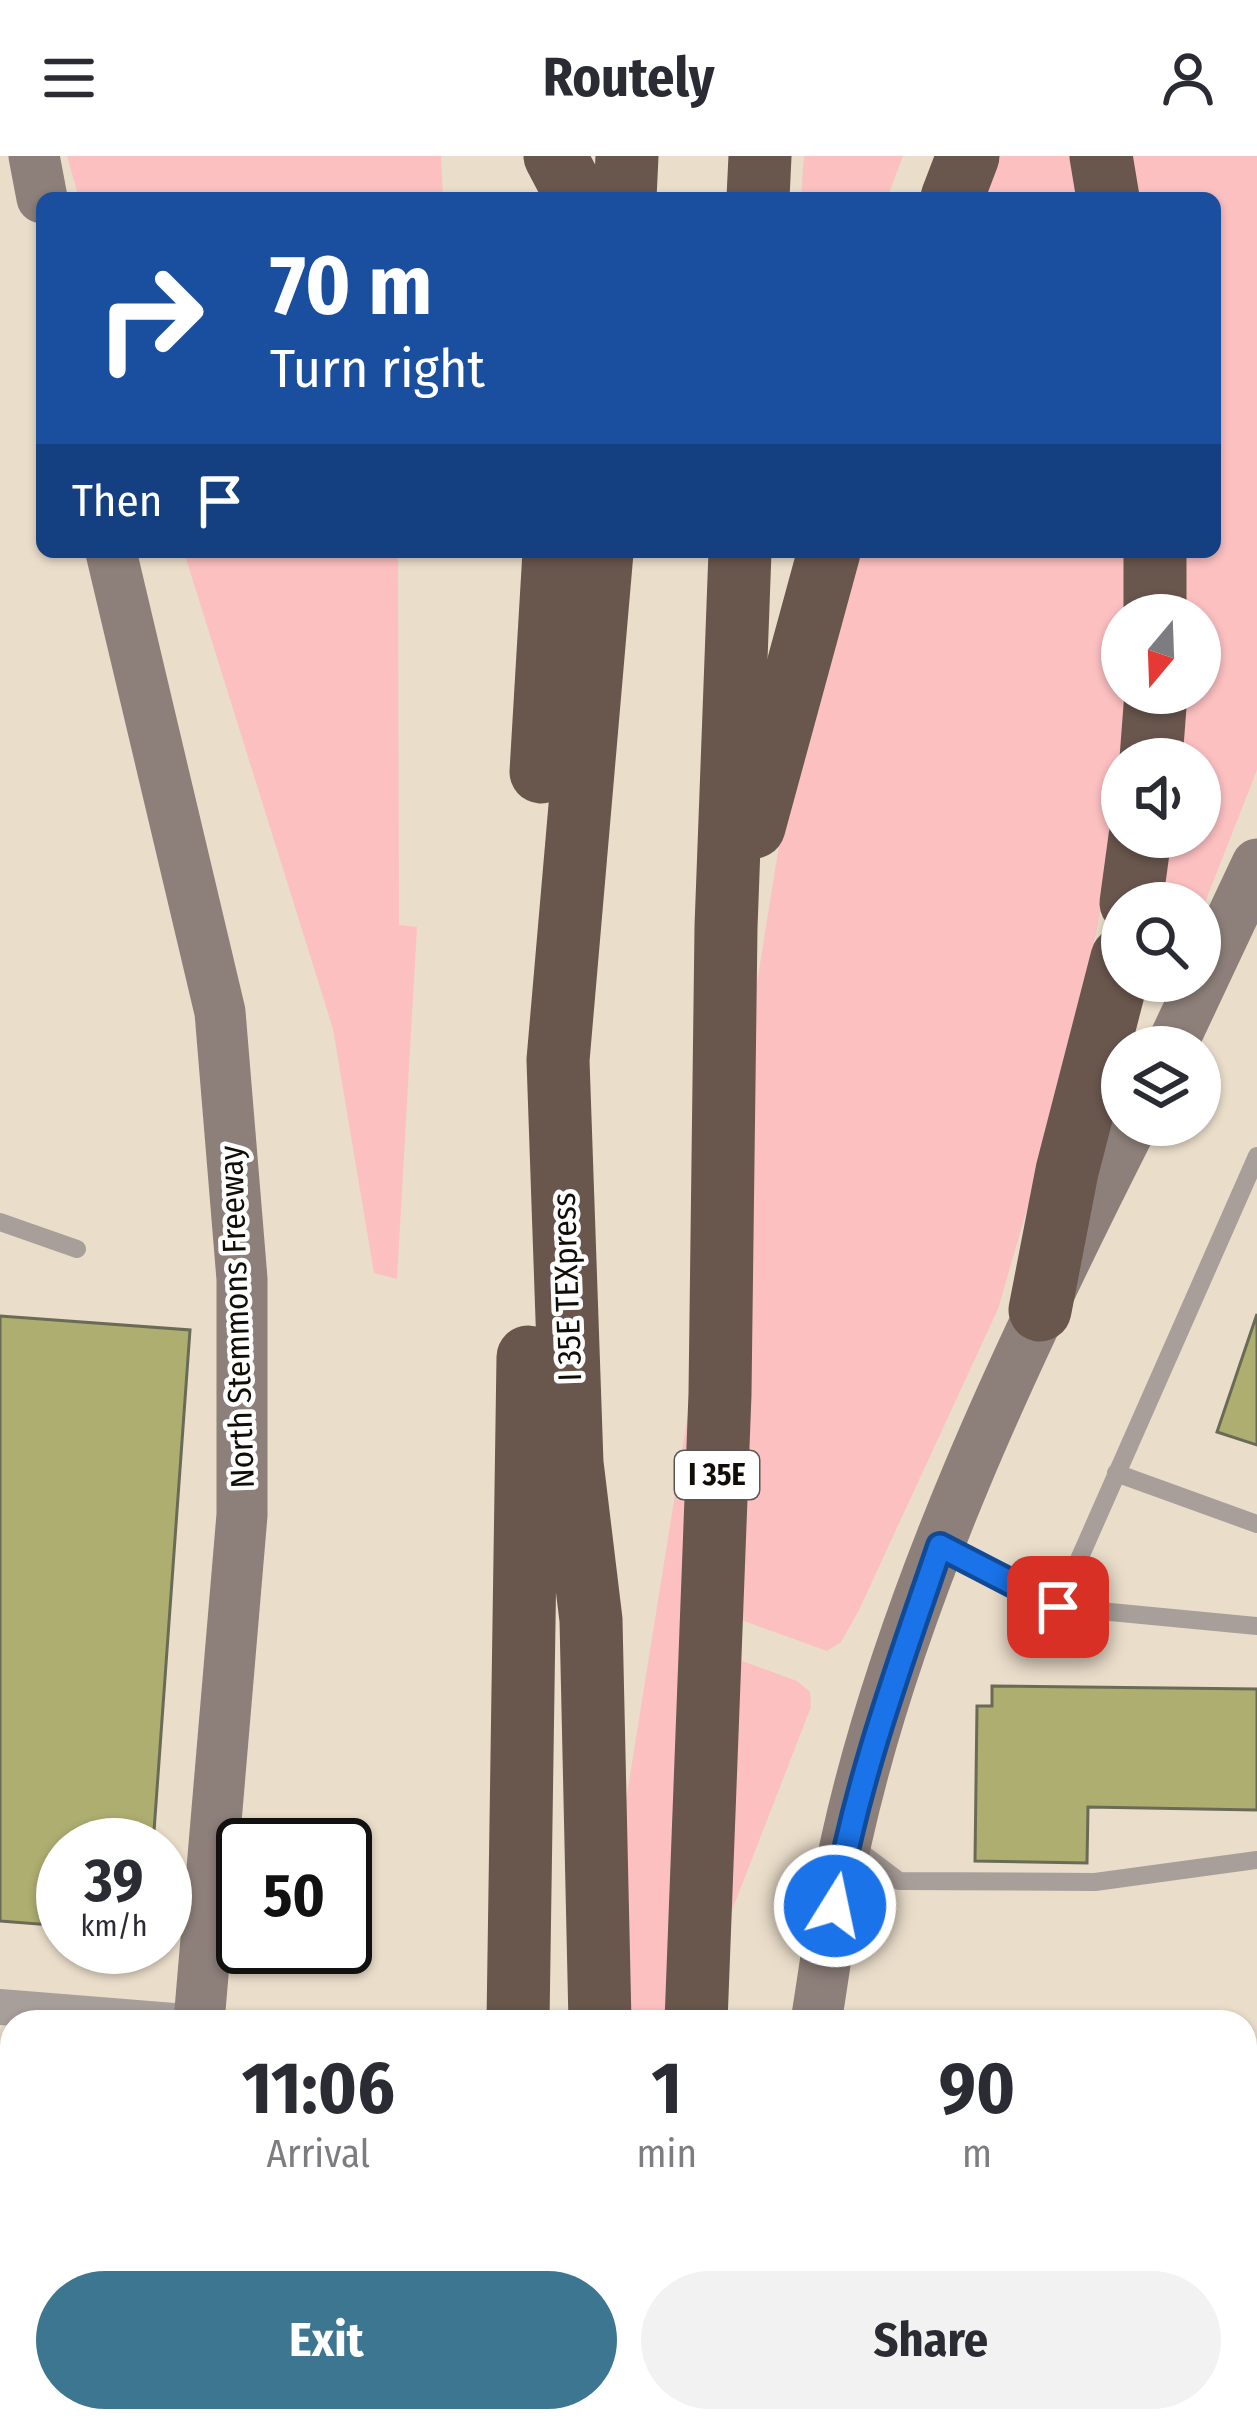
<!DOCTYPE html>
<html lang="en">
<head>
<meta charset="utf-8">
<style>
  body { margin:0; font-family:"Fira Sans Condensed",sans-serif; background:#f2f2f3; color:#2b2b33; height:100vh; display:flex; flex-direction:column; font-size:45px; white-space:nowrap }
  * { box-sizing:border-box; margin:0 }
  p { font-size:39px; color:#7c7c81 }
  .icon { flex:none; width:66px; height:66px; fill:none; stroke:currentColor; stroke-width:2; stroke-linecap:round; stroke-linejoin:round }
  .map { position:relative; flex:1; overflow:hidden }
  .panel { position:absolute; left:0px; top:1854px; width:1257px; height:423px; display:flex; flex-direction:column; background:#fff; border-radius:36px 36px 0 0; box-shadow:0 3px 9px #0004 }
  .panel>* { flex:none }
  .top-card { position:absolute; left:36px; top:36px; width:1185px; height:366px; border-radius:18px; box-shadow:0 3px 9px #0004; background:#1a4fa0; color:#fff; overflow:hidden }
  .needle { width:78px; rotate:199deg }
  .fabs { position:absolute; left:1101px; top:438px; display:grid; gap:24px }
  .fabs a { display:grid; place-items:center; width:120px; height:120px; border-radius:50%; background:#fff; box-shadow:0 3px 9px #0004; font-size:60px }
  .speed { position:absolute; left:36px; top:1662px; display:flex; gap:24px; font-size:60px; font-weight:700; text-align:center }
  .speed>* { display:grid; place-content:center; width:156px; height:156px; border-radius:50%; background:#fff; box-shadow:0 3px 9px #0004; line-height:1 }
  .speed small { font-size:30px; font-weight:400 }
  .speed .limit { border:6px solid #111; border-radius:18px; background:#fff; color:#111 }
  .pin { position:absolute; display:grid; place-items:center; width:102px; height:102px; color:#fff; margin:-51px; border-radius:24px; box-shadow:0 6px 18px #0006 }
  .me { position:absolute; width:132px; margin:-66px; rotate:10deg; stroke-linejoin:round; filter:drop-shadow(0 0 9px #0008) }
  .turn { display:flex; align-items:center; gap:42px; height:252px; padding:0 36px; font-size:54px }
  .turn .icon { width:156px; height:156px; stroke-width:2.5 }
  .turn b { display:block; font-size:84px; line-height:102px }
  .then { display:flex; align-items:center; height:114px; padding:0 36px; background:#0003; gap:24px; font-size:45px }
  .eta { display:flex; justify-content:space-evenly; align-items:center; height:204px; text-align:center }
  .eta b { font-size:72px; font-weight:700; line-height:84px }
  .action { display:flex; gap:24px; margin-top:auto; padding:24px 36px }
  .action a { flex:1; height:138px; border-radius:72px; background:#3d7690; color:#fff; font-size:48px; font-weight:700; line-height:138px; text-align:center }
  .action a+a { background:#f2f2f3; color:#2b2b33 }
  header { display:flex; justify-content:space-between; align-items:center; height:156px; padding:0 36px; background:#fff; font-size:54px; font-weight:700 }
  .map>svg:first-child { display:block }
</style>
</head>
<body>
<header><svg class="icon" aria-label="menu" viewBox="0 0 24 24"><path d="M4 6h16M4 12h16M4 18h16"/></svg>Routely<svg class="icon" aria-label="person" viewBox="0 0 24 24"><circle cx="12" cy="8" r="4"/><path d="M4 21q1-7 8-7t8 7"/></svg></header>
<div class="map">
<svg width="1257" height="2276" viewBox="0 0 1257 2276">
  <rect width="100%" height="100%" fill="#eaddca"/>
  <g fill="#fcc0c1">
    <path d="M67 0H441L443 42H79Z"/>
    <path d="M804 0H903L887 42H801Z"/>
    <path d="M976 0H1075L1082 42H955Z"/>
    <path d="M1128 0H1257V614L1200 759V747H1155L1168 681H1200V603H1177L1178 537H1200V459H1180L1182 396H1215V42H1136Z"/>
    <path d="M184 396H398L399 769 417 771 397 1123 374 1117 333 873Z"/>
    <path d="M826 396H1125L1131 459H1122V537H1128L1115 686 1067 915 998 1153 859 1454 841 1486 827 1495 733 1461 720 1497 797 1525 810 1536 811 1551 717 1793 700 1866H611L627 1638Z"/>
  </g>
  <g fill="#aeae71" stroke="#6a6b57" stroke-width="3">
    <path d="M1257 1158V1289L1217 1276Z"/>
    <path d="M0 1160 190 1174 153 1689H63V1770L0 1765Z"/>
    <path d="M992 1530 1257 1533V1654L1088 1651 1087 1707 975 1705 977 1550H992Z"/>
    <path d="M1245 2059H1257V2276H1078V2265H1245Z"/>
    <path d="M0 2180 12 2185 0 2221Z"/>
  </g>
  <g fill="none" stroke-linecap="round" stroke-linejoin="round">
    <g stroke="#a89f9a" stroke-width="18">
      <path d="M0 1066 77 1093"/>
      <path d="M1116 1317 1257 1368"/>
      <path d="M941 1390 1058 1451 1257 1000"/>
      <path d="M1058 1451 1257 1470"/>
      <path d="M850 1688 899 1725 1095 1726 1257 1704"/>
      <path d="M1245 2024H1257"/>
      <path d="M884 2276 885 2265"/>
    </g>
    <path stroke="#a89f9a" stroke-width="36" d="M0 1851 186 1866"/>
    <g stroke="#8d7f79" stroke-width="51">
      <path d="M34 0 42 42"/>
      <path d="M111 396 220 856 242 1123V1359L199 1866"/>
      <path d="M1171 891 1257 708"/>
      <path d="M816 1866C826 1806 833 1745 846 1686 900 1442 1019 1192 1132 969"/>
      <path d="M785 2265 786 2276"/>
      <path d="M194 2276 195 2265"/>
    </g>
    <g stroke="#69564d" stroke-width="63">
      <path d="M555 0 575 38"/>
      <path d="M1101 0 1108 42"/>
      <path d="M625 42 627 0"/>
      <path d="M758 42 760 0"/>
      <path d="M952 42 968 0"/>
      <path d="M1155 396V459"/>
      <path d="M1151 603 1156 537"/>
      <path d="M541 616 554 396"/>
      <path d="M754 671 829 396"/>
      <path d="M1131 747 1140 681"/>
      <path d="M1040 1154 1067 1015 1122 802"/>
      <path d="M518 1866 528 1201"/>
      <path d="M600 1866 591 1464 572 1307 558 904 602 396"/>
      <path d="M696 1866 720 1238 726 771 740 396"/>
      <path d="M502 2276 503 2265"/>
      <path d="M601 2276 602 2265"/>
      <path d="M678 2276V2265"/>
    </g>
  </g>
  <g fill="none" stroke-linecap="round" stroke-linejoin="round">
    <defs>
      <path id="route" d="M835 1750C856 1626 900 1508 940 1390L1058 1451"/>
    </defs>
    <use href="#route" stroke="#114b97" stroke-width="30"/>
    <use href="#route" stroke="#1a73e8" stroke-width="21"/>
  </g>
  <g text-anchor="middle" stroke-width="9" stroke-linejoin="round" paint-order="stroke">
    <rect fill="#fff" stroke="#585651" stroke-width="3" x="675" y="1295" width="84" height="48" rx="9"/>
    <g font-size="30" font-weight="bold" fill="#110d07">
      <text x="717" y="1329">I 35E</text>
    </g>
    <g font-size="33" fill="#110d07" stroke="#fff">
      <text transform="translate(566 1131) rotate(-92)" y="12">I 35E TEXpress</text>
      <text transform="translate(236 1161) rotate(-92)" y="12">North Stemmons Freeway</text>
    </g>
  </g>
</svg>
<div class="fabs">
<a><svg class="needle" viewBox="-14 -14 28 28"><path d="M0-13l5 13h-10z" fill="#e53935"/><path d="M0 13l5-13h-10z" fill="#7c7c81"/></svg></a>
<a><svg class="icon" aria-label="sound" viewBox="0 0 24 24"><path d="M4 9h4l5-4v14l-5-4H4zM17 9q2 3 0 6"/></svg></a>
<a><svg class="icon" aria-label="search" viewBox="0 0 24 24"><circle cx="10" cy="10" r="6"/><path d="M15 15l6 6"/></svg></a>
<a><svg class="icon" aria-label="layers" viewBox="0 0 24 24"><path d="M12 4l9 5-9 5-9-5zM3 14l9 5 9-5"/></svg></a>
</div>
<div class="speed"><div>39<small>km/h</small></div><div class="limit">50</div></div>
<div class="pin" style="left:1058px;top:1451px;background:#d93025"><svg class="icon" aria-label="arrive" viewBox="0 0 24 24"><path d="M6 21V4h12l-3 4 3 4H6"/></svg></div>
<svg class="me" style="left:835px;top:1750px" viewBox="-20 -20 40 40"><circle r="17" fill="#1a73e8" stroke="#fff" stroke-width="3"/><path d="M0-11L8 9 0 5-8 9z" fill="#fff"/></svg>
<div class="top-card">
<div class="turn"><svg class="icon" aria-label="right" viewBox="0 0 24 24"><path d="M7 20v-9h11M14 6l5 5-5 5"/></svg><div><b>70 m</b>Turn right</div></div>
<div class="then">Then<svg class="icon" aria-label="arrive" viewBox="0 0 24 24"><path d="M6 21V4h12l-3 4 3 4H6"/></svg></div>
</div>
<section class="panel">
<div class="eta">
<div><b>11:06</b><p>Arrival</p></div>
<div><b>1</b><p>min</p></div>
<div><b>90</b><p>m</p></div>
</div>
<div class="action"><a>Exit</a><a>Share</a></div>
</section>
</div>
</body>
</html>
